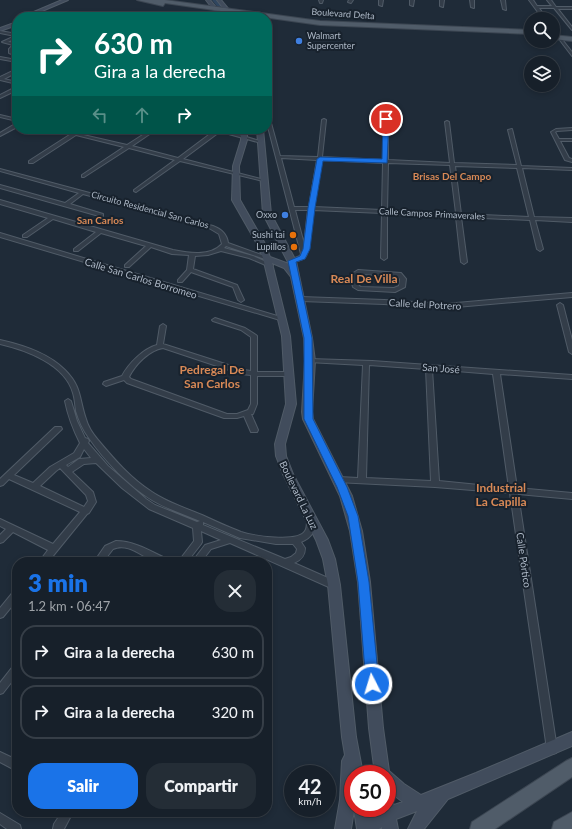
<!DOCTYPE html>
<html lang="es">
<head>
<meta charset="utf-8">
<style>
  body { margin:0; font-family:Lato,sans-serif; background:#242d36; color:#f1f3f6; height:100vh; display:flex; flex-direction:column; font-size:15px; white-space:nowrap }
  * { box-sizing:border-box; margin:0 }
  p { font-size:13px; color:#9ea3a8 }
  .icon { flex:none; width:22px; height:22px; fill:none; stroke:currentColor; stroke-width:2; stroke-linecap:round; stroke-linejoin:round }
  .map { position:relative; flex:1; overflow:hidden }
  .drawer { position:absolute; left:12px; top:557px; width:260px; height:260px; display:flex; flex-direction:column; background:#17202a; border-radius:16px; box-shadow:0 2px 6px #0003,0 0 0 1px #363e47 }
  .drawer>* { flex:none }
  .banner { position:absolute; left:12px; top:12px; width:260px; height:122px; border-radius:16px; box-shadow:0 2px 6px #0003,0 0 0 1px #363e47; background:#00695c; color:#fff; overflow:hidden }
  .controls { position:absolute; left:524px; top:12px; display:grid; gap:8px }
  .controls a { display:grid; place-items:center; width:36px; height:36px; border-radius:50%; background:#17202a; box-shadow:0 2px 6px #0003,0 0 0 1px #363e47; font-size:20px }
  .speed { position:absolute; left:284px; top:765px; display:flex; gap:8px; font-size:20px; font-weight:700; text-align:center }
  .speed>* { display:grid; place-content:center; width:52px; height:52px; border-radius:50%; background:#17202a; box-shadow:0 2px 6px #0003,0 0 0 1px #363e47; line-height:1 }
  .speed small { font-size:10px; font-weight:400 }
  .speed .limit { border:6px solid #d22; background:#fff; color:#111 }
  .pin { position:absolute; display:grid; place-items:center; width:34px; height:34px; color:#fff; margin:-17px; border:2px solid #fff; border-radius:50%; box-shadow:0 1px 4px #0007 }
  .me { position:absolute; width:44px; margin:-22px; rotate:355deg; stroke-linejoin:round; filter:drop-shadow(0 0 3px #0008) }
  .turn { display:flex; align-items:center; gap:14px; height:84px; padding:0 16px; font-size:18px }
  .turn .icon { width:52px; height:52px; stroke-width:2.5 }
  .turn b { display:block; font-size:28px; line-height:34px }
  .lanes { display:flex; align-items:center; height:38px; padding:0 16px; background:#0003; justify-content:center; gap:20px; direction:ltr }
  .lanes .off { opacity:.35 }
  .round { display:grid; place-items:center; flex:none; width:42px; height:42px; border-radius:16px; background:#242d36 }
  .overview { display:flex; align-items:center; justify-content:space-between; height:68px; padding:0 16px }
  h1 { font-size:24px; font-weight:800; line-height:30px; color:#1a73e8 }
  .cta { display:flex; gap:8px; margin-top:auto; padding:8px 16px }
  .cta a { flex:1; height:46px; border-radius:16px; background:#1a73e8; color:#fff; font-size:16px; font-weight:800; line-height:46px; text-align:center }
  .cta a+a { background:#242d36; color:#f1f3f6 }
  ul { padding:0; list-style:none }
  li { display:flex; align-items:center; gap:12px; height:54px; margin:0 8px 6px; padding:0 8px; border:2px solid #363e47; border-radius:16px }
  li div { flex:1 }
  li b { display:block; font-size:15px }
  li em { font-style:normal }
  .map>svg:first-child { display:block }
</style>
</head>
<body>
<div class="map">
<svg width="572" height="829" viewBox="0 0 572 829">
  <rect width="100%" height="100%" fill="#1f2b38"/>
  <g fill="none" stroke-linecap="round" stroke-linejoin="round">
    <path fill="#30465f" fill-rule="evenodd" d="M212 0H217L224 8 223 9H219Z"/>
    <defs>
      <g id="street">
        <path d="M319 0H323L322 3H320Z"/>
        <path d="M349 0H353L351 3 348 2Z"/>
        <path d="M379 0H383L382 6 379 5Z"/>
        <path d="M410 0H414L413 6 410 5Z"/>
        <path d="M440 0H444L443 7 440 6Z"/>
        <path d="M470 0H474V8L471 7Z"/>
        <path d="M501 0H505L506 10 503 9Z"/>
        <path d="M529 0H533L537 6H552L547 0H551L556 7H572V9H558L572 27V30L554 8H539L547 19H543Z"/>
        <path d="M553 28 572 52V56L553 31Z"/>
        <path d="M0 31 17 34V37L8 42 17 43V45L13 49V52L17 54V56L9 53V49L13 45 2 42 15 36 0 33Z"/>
        <path d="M0 57 17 60V62L0 59Z"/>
        <path d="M17 69V72L4 79 17 82V84L0 80V77Z"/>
        <path d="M16 87H17V90L0 98V95Z"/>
        <path d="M0 115 17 119V121L0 117Z"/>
        <path d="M384 118 388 119V160L450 163 445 122 447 121 449 122 454 163 517 165 508 130 512 129 521 166 572 168V170L522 168 534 217 572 218V222L535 220 543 249 540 251 537 249 530 220 461 217 467 262 464 264 461 262 456 217 387 214V258L384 260 381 258 382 213 313 210 309 249C308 251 307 254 306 256 304 260 295 262 290 262V260L300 256 301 254 267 123 269 122 271 123 280 156 318 157 322 120 324 119 326 120 322 157 383 160ZM281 158 317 160 309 207H294ZM322 160 383 163 382 210 314 207ZM388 163 450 165 456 213 387 211ZM455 166 517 168 529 217 461 214ZM295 210H308L304 244Z"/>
        <path d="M15 124H17V127L0 136V133Z"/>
        <path d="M572 128V130L557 131 555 132 559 139H572V141H560L569 158 572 159V162L565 160 551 132 556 129Z"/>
        <path d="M53 129H60L75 132 80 129H85L79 134 127 145 152 129H157L132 146 178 158 214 131H217L213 129H220L263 142 261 143 218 131V133L183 159 265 180 263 181 180 161 136 192 134 191V190L175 160 129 148 84 177H82V175L124 147 76 135 33 163H29V161L71 134Z"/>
        <path d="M0 169 213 226C221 229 227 234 228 243L270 258 269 259H265L226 246 224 248 253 256 273 265 272 266H268L249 258 221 251 208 255 195 256 193 269 237 285 244 300 241 302 238 300 233 287 191 272 182 282H178V280L187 270 189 255 172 254 151 247 129 267H125V265L146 246 101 233 78 251H74V249L96 232 53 219 27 237H23V235L48 218 0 204V200L173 250C188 253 210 257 222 244L219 234 209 228 83 194 70 204 103 214V216H99L0 188V185L65 203 79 193 0 171Z"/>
        <path d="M0 233 284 318 285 319 284 320H280L0 237Z"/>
        <path d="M358 270 401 273 406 279 405 287 395 292 358 290 353 287 350 275ZM359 274 397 276 400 279 399 286 394 288 361 287 359 286 356 276Z"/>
        <path d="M572 293V297L445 308 384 304 301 301 298 299 301 297 384 300 445 304Z"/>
        <path d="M560 303 563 305 572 340V354L569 352 557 305Z"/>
        <path d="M215 318 245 328 256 335 257 336V372H289L292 374 289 376H257V404L253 414H251L258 430 257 432H251L244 416 237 418H224L127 383 124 380 106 386 103 384 104 382 122 376C129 363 143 349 157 345L160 326 163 324 166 326 163 344 244 370 251 371V337L241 330 213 321 212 320ZM163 348 241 374 251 375V404L248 410 237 414H227L131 379 129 377C135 365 149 350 163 348Z"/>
        <path d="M0 340C23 345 48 353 65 370 82 387 79 399 86 419 88 427 93 434 98 440 114 459 131 479 152 492 167 502 185 508 202 515 215 521 228 527 241 532 253 536 298 543 305 531 308 527 306 521 308 517L311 516 314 517C318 528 312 538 301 542L305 548C305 556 301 560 294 563L337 582 338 585 337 588 334 589 331 588 230 543 211 549 201 562H192L205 545 221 540 201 531 202 542 201 544 187 562H178L194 541 193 528 149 509 122 488 96 463 84 464 72 472 93 492 96 502 89 513 87 514 48 562H39L48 550 13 532 3 542 0 543V535L6 529 0 526V519L53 544 80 512 9 479 3 485 0 486V479L55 427H61L62 429 14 475 33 483 50 467 74 453 80 443C73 429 68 416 65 401L68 399 71 401 77 421 85 438 88 439 89 441 88 443 108 466 146 499 155 505 197 522 200 521C184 514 167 509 152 500 129 486 105 461 89 438 83 430 79 421 76 411 75 405 75 399 73 393 65 364 26 350 0 344ZM84 449 91 458 79 459 68 467 66 465 80 457ZM60 468 86 495 88 501 84 507 40 486 56 471ZM203 522 240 538 276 544H293L297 549 296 553 291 557 285 559 203 525Z"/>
        <path d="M310 359 372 361 572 375V379L500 374 517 488 572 493V499L518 494 557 749 556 753 552 754 548 753 547 749 510 493 435 487 336 482 335 480 336 478 339 477 358 478 363 365 308 362 307 361 308 360ZM369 365 426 369 431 481 366 478ZM432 369 493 374 509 488 439 481Z"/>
        <path d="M116 541C135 541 152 552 169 560L170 562C166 562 161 563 157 562 143 558 129 542 113 549L103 562H94L105 546Z"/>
        <path d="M17 590V600L3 617 0 618V608L14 591Z"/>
        <path d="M17 664V675L3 693 0 694V683L14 665Z"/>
        <path d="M0 752 17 760V771L0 762Z"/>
        <path d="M62 812H73L64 829H53L54 824Z"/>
        <path d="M0 813 20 825 21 829H7L0 824Z"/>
      </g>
      <g id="secondary">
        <path d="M62 0H68L28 17H22Z"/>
        <path d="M206 0H210L224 17H219Z"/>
        <path d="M217 0H221L235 17H230Z"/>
        <path d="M17 22V25L0 31V28Z"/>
        <path d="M241 129H247V140L239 166 240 200 264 242 270 257 289 264 263 214 257 129H263L271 214 296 261 312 338 315 361 312 412 313 419 352 496 362 531 370 582 383 728 389 771 404 784 421 795 476 773 572 732V746L448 799 424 829H408L417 811 396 819 398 829H382V827L379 829H357L354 810 351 829H335L340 800 342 761 345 755 342 737 328 585 323 559 316 540 283 474 276 456 275 444 286 404 282 336 263 258 256 242 232 200 233 166 241 140ZM272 263 284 268 291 277 304 338 305 361 302 412 303 419 340 496 350 531 358 582 369 728 375 774H387V790L403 802 394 805 392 802 387 799V808H380V811L370 817 369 808H353V774H363L356 737 340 585 335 559 328 540 293 474 286 456 285 444 296 404 290 336Z"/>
      </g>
      <g id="primary">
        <path d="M137 0H165L320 21 531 30V34L320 25 165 3 163 6Z"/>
        <path d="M553 35 572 37V41L553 39Z"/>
        <path d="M572 758V777L495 829H470L472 822 566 761Z"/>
        <path d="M572 812V829H552L554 822Z"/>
      </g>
    </defs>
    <use href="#street" stroke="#505b67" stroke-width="2"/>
    <use href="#secondary" stroke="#505b67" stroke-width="2"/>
    <use href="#primary" stroke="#3c4652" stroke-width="2"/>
    <use href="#street" fill="#333d49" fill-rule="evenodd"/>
    <use href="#secondary" fill="#414c5c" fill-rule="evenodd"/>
    <use href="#primary" fill="#505c69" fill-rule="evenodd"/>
  </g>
  <path fill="#1a73e8" stroke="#114b97" d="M386 117 389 119 387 163 323 161 315 208 310 249 305 259 296 262 312 338 313 419 347 487 358 516 369 582 379 684 377 688 372 690 368 688 366 684 358 582 348 516 337 487 304 419V338L288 261 300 256 303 249 308 208 317 159 320 157 382 159 383 119Z"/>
  <g fill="#3f7fe0" stroke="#18222d" stroke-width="1.5">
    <circle cx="299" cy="41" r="4"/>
    <circle cx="285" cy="215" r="4"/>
  </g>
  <g fill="#e8710a" stroke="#18222d" stroke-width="1.5">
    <circle cx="293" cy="235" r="4"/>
    <circle cx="294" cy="247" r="4"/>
  </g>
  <g text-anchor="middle" stroke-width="4" stroke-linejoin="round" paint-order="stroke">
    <g font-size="9" fill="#adb8c6" stroke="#18222d">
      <text transform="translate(343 14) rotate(4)" y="3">Boulevard Delta</text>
      <text transform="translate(150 210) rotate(15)" y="3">Circuito Residencial San Carlos</text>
      <text transform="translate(432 214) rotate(3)" y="3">Calle Campos Primaverales</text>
    </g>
    <g font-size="9" fill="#adb8c6" stroke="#18222d" text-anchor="end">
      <text x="307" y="39" text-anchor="start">Walmart<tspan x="307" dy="10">Supercenter</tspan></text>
      <text x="277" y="218">Oxxo</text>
      <text x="285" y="238">Sushi tai</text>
      <text x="286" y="250">Lupillos</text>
    </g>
    <g font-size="10" font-weight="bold" fill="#d88956" stroke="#18222d">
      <text x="452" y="180">Brisas Del Campo</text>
      <text x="100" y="224">San Carlos</text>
    </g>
    <g font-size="10" fill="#adb8c6" stroke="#18222d">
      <text transform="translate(141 278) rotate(17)" y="4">Calle San Carlos Borromeo</text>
      <text transform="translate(425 304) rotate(3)" y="4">Calle del Potrero</text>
      <text transform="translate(441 368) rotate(4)" y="4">San José</text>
      <text transform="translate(299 495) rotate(64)" y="4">Boulevard La Luz</text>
      <text transform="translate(524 560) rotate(82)" y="4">Calle Pórtico</text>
    </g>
    <g font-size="12" font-weight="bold" fill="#d88956" stroke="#18222d">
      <text x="364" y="283">Real De Villa</text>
      <text x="212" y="374">Pedregal De<tspan x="212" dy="14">San Carlos</tspan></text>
      <text x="501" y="492">Industrial<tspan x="501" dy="14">La Capilla</tspan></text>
    </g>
  </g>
</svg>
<div class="controls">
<a><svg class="icon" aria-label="search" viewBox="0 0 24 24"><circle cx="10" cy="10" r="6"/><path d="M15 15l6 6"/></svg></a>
<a><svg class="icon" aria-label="layers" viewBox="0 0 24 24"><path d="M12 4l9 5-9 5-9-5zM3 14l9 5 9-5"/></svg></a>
</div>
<div class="speed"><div>42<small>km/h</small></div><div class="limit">50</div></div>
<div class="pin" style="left:386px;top:119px;background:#d93025"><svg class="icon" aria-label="arrive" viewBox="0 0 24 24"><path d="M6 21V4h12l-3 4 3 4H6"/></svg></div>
<svg class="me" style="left:372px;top:684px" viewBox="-20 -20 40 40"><circle r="17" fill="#1a73e8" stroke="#fff" stroke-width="3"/><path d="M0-11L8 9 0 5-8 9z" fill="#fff"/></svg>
<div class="banner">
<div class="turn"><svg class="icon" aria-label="right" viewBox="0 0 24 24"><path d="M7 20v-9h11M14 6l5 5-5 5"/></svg><div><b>630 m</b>Gira a la derecha</div></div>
<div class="lanes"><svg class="icon off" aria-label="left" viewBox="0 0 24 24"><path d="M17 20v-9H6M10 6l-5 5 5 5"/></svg><svg class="icon off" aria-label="ahead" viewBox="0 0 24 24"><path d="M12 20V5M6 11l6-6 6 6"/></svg><svg class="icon" aria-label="right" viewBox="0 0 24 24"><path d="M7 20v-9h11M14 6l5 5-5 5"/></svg></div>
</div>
<section class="drawer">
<div class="overview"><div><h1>3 min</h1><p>1.2 km · 06:47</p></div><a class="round"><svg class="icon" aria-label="close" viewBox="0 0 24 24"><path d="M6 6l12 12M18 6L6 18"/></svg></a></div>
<ul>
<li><svg class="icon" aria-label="right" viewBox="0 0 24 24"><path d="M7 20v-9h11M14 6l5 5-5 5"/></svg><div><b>Gira a la derecha</b></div><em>630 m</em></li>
<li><svg class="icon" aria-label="right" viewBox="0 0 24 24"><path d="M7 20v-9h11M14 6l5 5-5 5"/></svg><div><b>Gira a la derecha</b></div><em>320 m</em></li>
</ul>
<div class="cta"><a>Salir</a><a>Compartir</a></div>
</section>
</div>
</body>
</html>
